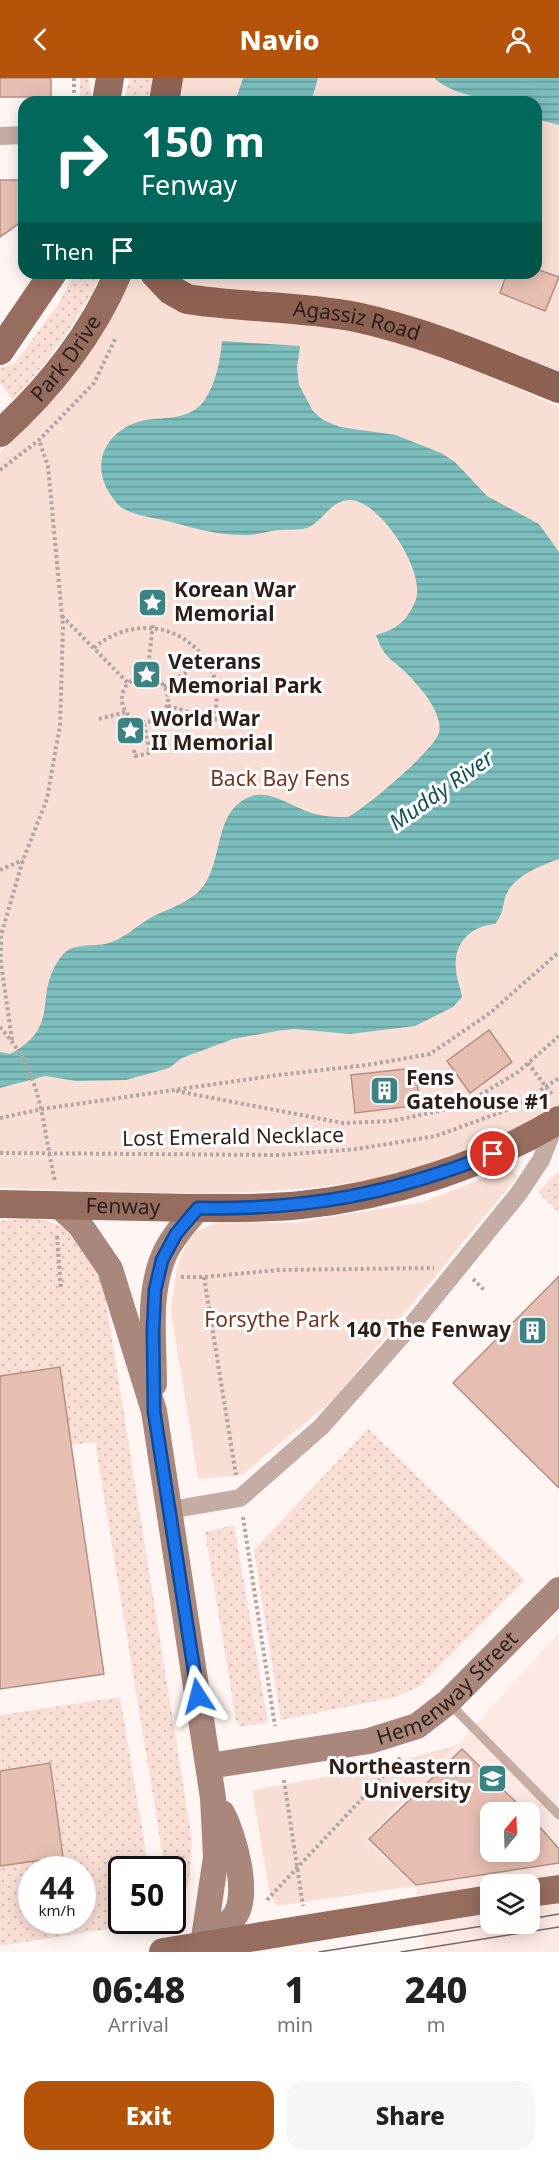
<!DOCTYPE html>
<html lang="en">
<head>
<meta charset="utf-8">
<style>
  body { margin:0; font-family:"Noto Sans",sans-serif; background:#f6f6f6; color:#222; height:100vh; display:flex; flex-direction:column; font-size:22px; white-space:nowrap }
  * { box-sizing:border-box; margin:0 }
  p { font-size:20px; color:#767676 }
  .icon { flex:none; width:33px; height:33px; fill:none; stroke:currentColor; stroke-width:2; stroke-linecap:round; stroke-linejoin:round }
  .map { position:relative; height:1874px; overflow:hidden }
  .sheet { display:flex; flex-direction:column; background:#fff; flex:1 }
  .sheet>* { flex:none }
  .top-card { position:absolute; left:18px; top:18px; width:524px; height:183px; border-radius:18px; box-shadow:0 3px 15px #0003; background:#00695c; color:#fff; overflow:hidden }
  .needle { width:39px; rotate:19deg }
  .controls { position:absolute; left:480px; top:1724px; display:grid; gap:12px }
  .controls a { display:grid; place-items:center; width:60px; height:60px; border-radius:12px; background:#fff; box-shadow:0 3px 15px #0003; font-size:30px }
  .speed { position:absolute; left:18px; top:1778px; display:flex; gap:12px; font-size:30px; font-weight:700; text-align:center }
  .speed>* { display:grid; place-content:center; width:78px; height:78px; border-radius:50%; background:#fff; box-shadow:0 3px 15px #0003; line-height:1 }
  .speed small { font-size:15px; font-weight:400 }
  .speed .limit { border:3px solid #111; border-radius:9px; background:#fff; color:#111 }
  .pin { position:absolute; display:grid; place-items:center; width:51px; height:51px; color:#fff; margin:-26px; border:3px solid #fff; border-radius:50%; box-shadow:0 2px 6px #0007 }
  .me { position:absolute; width:66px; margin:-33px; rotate:351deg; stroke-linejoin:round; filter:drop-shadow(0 0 4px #0008) }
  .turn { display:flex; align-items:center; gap:21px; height:126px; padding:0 24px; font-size:27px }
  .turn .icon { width:78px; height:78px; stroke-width:2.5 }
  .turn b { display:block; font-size:42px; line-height:51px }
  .then { display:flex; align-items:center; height:57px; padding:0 24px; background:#0003; gap:12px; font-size:22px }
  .eta { display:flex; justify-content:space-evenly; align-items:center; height:102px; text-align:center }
  .eta b { font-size:36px; font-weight:800; line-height:42px }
  .action { display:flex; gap:12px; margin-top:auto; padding:12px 24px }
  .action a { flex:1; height:69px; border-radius:18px; background:#b45309; color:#fff; font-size:24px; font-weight:800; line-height:69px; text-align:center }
  .action a+a { background:#f6f6f6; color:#222 }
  header { display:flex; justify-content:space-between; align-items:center; height:78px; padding:0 24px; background:#b45309; color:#fff; font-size:27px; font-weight:800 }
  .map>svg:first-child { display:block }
</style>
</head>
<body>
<header><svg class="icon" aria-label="back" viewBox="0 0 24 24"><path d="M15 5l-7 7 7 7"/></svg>Navio<svg class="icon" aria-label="person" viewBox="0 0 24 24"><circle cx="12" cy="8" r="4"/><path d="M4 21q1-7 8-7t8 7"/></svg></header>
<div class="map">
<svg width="559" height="1874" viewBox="0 0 559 1874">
  <defs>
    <pattern id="grass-dots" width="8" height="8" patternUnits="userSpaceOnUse" patternTransform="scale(1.5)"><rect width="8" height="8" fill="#f9ded5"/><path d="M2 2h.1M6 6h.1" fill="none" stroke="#d6beb6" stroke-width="1.8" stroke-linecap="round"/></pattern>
    <pattern id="water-rules" width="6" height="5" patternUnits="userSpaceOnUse" patternTransform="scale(1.5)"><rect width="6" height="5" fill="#7bbebd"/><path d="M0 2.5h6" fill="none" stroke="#659a99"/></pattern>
  </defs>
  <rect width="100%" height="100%" fill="#fff6f4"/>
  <path fill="#fde9e3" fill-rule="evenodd" d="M559 1555V1874H426L415 1808 364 1763 457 1667ZM490 1734H530V1773H490ZM490 1806H530V1845H490Z"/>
  <g fill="url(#grass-dots)" fill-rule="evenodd">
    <path d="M80 0H88L93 22 80 21Z"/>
    <path d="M130 0H154L150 24H123Z"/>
    <path d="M75 195H102C78 243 49 283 13 322L0 305V290L15 285 57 228Z"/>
    <path d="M559 1093V1135L538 1114Z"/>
    <path d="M34 1140C80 1148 88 1172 104 1211L192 1762 189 1803 180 1833 173 1830 172 1791H165L95 1364 71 1367 60 1290 0 1298V1143Z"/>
    <path d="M368 1351 525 1502 420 1608 396 1619 281 1642 254 1472Z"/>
    <path d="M234 1447 268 1644 240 1649 236 1642 205 1454Z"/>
    <path d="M120 1619 149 1791H122V1842L158 1843 0 1868V1788L63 1779 49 1686 0 1693V1637ZM32 1791H82V1842H32Z"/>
  </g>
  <g fill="#f9ded5">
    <path d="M182 0H559V298L198 215 168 195H536V24H179Z"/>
    <path d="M130 195H140L146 200 356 249 518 304 517 310 559 329V1029C499 1060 435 1090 368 1102 246 1123 123 1113 0 1110V374L40 334Z"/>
    <path d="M509 1090 518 1098 333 1322 242 1397 198 1401 171 1233 177 1189 184 1171 196 1154 218 1144 293 1145 423 1124Z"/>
    <path d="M457 1667 365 1762 415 1808 277 1828 270 1817 252 1712 370 1691Z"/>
  </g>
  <g fill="url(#water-rules)">
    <path d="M243 0H318L311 24H235Z"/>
    <path d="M434 0H559V47L536 41V24C503 24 460 22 434 0Z"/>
    <path d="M222 263 300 268 297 290 299 307 313 333 323 342 340 349 396 357 441 375 455 384 487 418 539 446 559 474V781C540 788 512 798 505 820 502 831 503 836 495 846 471 848 453 865 456 891 456 900 461 910 462 919L453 929 415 948 350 956 294 951 277 953 233 961 182 980 169 990 126 1002 76 1003 45 998 0 1010V974L10 976C63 947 32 920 60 880 71 864 88 869 105 866 124 862 139 845 156 837 171 830 183 826 196 816 227 790 209 733 252 718 271 712 294 730 312 735 324 739 336 739 348 739 367 729 433 673 439 655 443 637 424 614 413 602 396 582 385 584 376 557 397 551 406 544 415 524 428 496 380 422 350 422 331 422 324 442 309 449 301 453 286 451 278 452 266 454 253 458 242 457 218 457 197 451 175 445 158 440 138 439 122 430 117 427 109 415 106 409 91 377 113 348 146 342 166 339 190 342 204 323 216 306 220 283 222 263Z"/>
  </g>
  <g fill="#e7bfb2" stroke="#b48e82" stroke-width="1.5">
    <rect x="0" y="0" width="51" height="19"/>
    <path d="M0 102H24V127L20 137 24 142 0 159Z"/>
    <path d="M536 191 559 199 545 233 500 215 507 195H536Z"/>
    <path d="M489 952 512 984 470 1015 447 983Z"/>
    <path d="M415 990 420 1027 355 1035 351 997Z"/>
    <path d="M559 1198V1410L453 1305Z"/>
    <path d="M60 1289 104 1596 0 1611V1298Z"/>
    <path d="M462 1671 526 1734H490V1773H530V1738L559 1771V1785L416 1807 369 1761Z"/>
    <path d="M50 1685 63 1779 0 1788V1693Z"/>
  </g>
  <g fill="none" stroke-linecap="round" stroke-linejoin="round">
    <g stroke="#b1a6a2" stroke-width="4" stroke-dasharray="3 3" stroke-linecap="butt">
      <path d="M74 0V24"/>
      <path d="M0 392 39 362 94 305 116 259"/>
      <path d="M62 538 128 605"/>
      <path d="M94 570C133 536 192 546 213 596 219 610 216 627 215 642"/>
      <circle cx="145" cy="621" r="23"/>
      <path d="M147 598 153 547"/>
      <path d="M164 609 209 579"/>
      <path d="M168 628 218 642"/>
      <path d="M99 641 126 634"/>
      <path d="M134 672 135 678 150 675 144 645"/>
      <path d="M0 792 23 782"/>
      <path d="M0 949C44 998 41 1043 55 1103"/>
      <path d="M12 962 1 885V857L23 782 47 721 60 647 63 549 48 388 39 362"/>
      <path d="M528 985 553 1018"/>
      <path d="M176 1013 343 1045 392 1043 462 1028 518 994 559 958"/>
      <path d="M0 1040 42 1031 278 997 367 987 430 976 490 935 559 874"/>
      <path d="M0 1075 280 1077 357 1071 436 1058 515 1029 559 1000"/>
      <path d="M57 1158 61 1212"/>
      <path d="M181 1199H204L278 1192 434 1190"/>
      <path d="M204 1199 236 1397"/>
      <path d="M473 1201 485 1213"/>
      <path d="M243 1439 275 1648"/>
      <path d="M284 1702 303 1828"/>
      <path d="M267 1822 402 1678"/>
    </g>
    <path stroke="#c5aca5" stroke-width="9" d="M450 1626 559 1737"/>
    <g stroke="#c5aca5" stroke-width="18">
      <path d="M0 58 24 57"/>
      <path d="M170 1432 240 1420 321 1349 415 1243 519 1115 541 1082 556 1044"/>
    </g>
    <g stroke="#aa877c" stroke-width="26">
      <path d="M58 1127 80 1147 110 1191 154 1333 213 1720 216 1779 203 1867"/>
      <path d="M154 1306C154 1264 147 1214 165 1175 173 1158 186 1144 198 1130"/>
      <path id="s1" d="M209 1688 369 1663 417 1648 448 1624 559 1512"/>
      <path d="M200 1871C209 1859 224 1851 234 1839 251 1818 234 1757 222 1735"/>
    </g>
    <g stroke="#966d5f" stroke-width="28">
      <path d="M106 24 110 0"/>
      <path d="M0 273 53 195"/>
      <path id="s2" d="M0 355C49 311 93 255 118 195"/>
      <path id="s3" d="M0 1126C64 1127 128 1129 192 1130 228 1130 264 1131 301 1127 390 1118 482 1088 559 1042"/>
      <path d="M530 1815 559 1811"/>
      <path d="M163 1874 490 1821"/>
    </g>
    <g stroke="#8e6253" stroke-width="30">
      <path d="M164 24 168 0"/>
      <path id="s4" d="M155 195 171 212 187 221C243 230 300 228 356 239 426 254 492 283 559 310"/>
    </g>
    <g stroke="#766965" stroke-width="1.5">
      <path d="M530 1841 559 1836"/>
      <path d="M319 1874 502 1845"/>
      <path d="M401 1874 559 1849"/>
    </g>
  </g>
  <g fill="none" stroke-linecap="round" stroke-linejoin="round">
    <defs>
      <path id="route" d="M198 1618 154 1333 153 1252 155 1212 162 1182 176 1156 198 1130C308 1132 391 1116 493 1076"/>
    </defs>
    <use href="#route" stroke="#114b97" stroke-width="15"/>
    <use href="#route" stroke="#1a73e8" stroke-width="10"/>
  </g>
  <defs>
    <symbol id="sight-square" viewBox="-11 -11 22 22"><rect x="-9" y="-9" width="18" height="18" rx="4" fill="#3b8483" stroke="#fff"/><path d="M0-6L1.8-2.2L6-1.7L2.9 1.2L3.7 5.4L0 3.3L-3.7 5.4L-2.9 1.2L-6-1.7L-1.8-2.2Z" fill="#fff"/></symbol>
    <symbol id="building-square" viewBox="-11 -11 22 22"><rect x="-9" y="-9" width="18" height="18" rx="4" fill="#3b8483" stroke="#fff"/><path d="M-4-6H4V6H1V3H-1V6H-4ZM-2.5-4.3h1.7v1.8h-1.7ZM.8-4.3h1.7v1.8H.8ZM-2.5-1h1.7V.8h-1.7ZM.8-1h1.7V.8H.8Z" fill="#fff"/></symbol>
    <symbol id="university-square" viewBox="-11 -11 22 22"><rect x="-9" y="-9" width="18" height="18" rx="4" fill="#3b8483" stroke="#fff"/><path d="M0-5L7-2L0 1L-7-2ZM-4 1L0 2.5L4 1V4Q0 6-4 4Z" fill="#fff"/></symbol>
  </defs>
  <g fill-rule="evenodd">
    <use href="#sight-square" x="136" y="508" width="33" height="33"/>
    <use href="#sight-square" x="130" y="580" width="33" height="33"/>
    <use href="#sight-square" x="114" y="636" width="33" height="33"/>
    <use href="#building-square" x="368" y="996" width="33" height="33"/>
    <use href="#building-square" x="516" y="1236" width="33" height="33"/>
    <use href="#university-square" x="476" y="1684" width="33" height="33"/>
  </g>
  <g text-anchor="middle" stroke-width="6" stroke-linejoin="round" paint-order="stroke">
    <g font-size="21" fill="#2d1e19" stroke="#fff">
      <text dy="7" stroke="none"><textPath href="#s4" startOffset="213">Agassiz Road</textPath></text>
      <text dy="7" stroke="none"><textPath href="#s2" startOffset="100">Park Drive</textPath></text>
      <text transform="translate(233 1059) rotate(-1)" y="7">Lost Emerald Necklace</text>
      <text dy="7" stroke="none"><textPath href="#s3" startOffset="123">Fenway</textPath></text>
      <text dy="7" stroke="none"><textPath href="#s1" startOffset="258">Hemenway Street</textPath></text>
    </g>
    <g font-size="21" font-weight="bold" fill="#2d1e19" stroke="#fff" text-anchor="start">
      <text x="174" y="519">Korean War<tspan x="174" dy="24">Memorial</tspan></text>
      <text x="168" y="591">Veterans<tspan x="168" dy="24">Memorial Park</tspan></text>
      <text x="151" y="648">World War<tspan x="151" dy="24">II Memorial</tspan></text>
      <text x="406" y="1007">Fens<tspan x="406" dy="24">Gatehouse #1</tspan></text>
      <text x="511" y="1259" text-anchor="end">140 The Fenway</text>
      <text x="471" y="1696" text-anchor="end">Northeastern<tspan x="471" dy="24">University</tspan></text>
    </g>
    <g font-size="21" fill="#75341e" stroke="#fff">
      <text x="280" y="708">Back Bay Fens</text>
      <text x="272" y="1249">Forsythe Park</text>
    </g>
    <g font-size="22" font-style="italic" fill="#175151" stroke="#fff">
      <text transform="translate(441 712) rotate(-35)" y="8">Muddy River</text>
    </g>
  </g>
</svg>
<div class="controls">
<a><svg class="needle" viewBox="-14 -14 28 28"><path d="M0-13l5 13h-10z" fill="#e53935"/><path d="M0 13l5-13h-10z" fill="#767676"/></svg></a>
<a><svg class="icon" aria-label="layers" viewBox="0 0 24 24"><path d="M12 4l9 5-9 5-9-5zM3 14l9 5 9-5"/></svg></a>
</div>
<div class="speed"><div>44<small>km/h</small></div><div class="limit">50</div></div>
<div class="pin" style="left:493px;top:1076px;background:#d93025"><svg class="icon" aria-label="arrive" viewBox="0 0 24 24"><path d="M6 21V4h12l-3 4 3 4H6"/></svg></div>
<svg class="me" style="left:198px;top:1618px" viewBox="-20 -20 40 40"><path d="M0-17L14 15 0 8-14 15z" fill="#1a73e8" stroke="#fff" stroke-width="4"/></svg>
<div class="top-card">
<div class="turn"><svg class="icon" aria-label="right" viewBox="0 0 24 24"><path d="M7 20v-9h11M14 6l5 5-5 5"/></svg><div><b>150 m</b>Fenway</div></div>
<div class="then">Then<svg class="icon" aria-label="arrive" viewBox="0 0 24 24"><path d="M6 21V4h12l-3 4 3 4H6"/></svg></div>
</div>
</div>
<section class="sheet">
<div class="eta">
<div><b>06:48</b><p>Arrival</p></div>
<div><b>1</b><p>min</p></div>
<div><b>240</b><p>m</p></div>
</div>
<div class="action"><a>Exit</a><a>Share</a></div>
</section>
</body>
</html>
